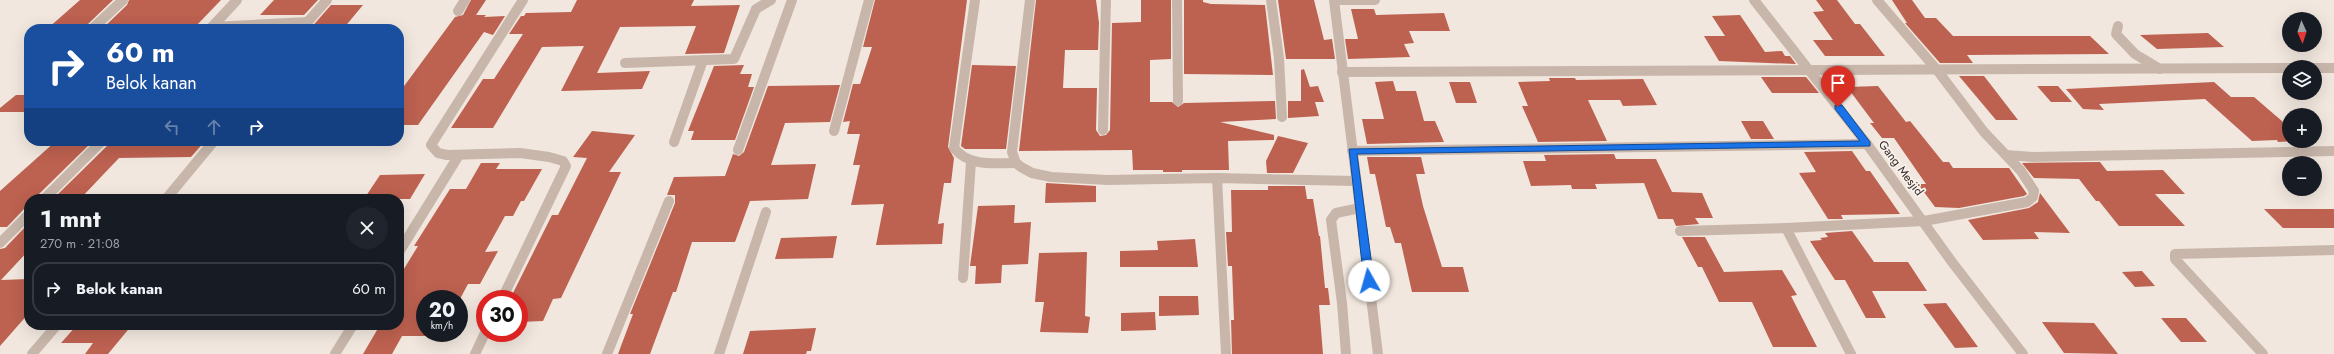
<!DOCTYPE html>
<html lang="id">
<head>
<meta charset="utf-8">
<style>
  body { margin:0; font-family:Jost,sans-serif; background:#20242c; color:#f1f3f6; height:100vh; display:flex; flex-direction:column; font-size:15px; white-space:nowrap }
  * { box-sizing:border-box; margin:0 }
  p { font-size:13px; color:#9ea1a6 }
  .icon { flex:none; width:22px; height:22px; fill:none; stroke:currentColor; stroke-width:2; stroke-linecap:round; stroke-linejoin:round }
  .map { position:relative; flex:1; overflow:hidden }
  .sheet { position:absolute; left:24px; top:194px; width:380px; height:136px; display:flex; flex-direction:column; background:#171b24; border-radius:16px; box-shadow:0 4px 16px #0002 }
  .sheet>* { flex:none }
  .guide { position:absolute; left:24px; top:24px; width:380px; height:122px; border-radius:16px; box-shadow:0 4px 16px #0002; background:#1a4fa0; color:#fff; overflow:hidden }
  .needle { width:26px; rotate:177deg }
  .fabs { position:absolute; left:2282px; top:12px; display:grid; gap:8px }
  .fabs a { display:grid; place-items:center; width:40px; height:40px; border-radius:50%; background:#171b24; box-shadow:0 4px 16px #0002; font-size:20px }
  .speed { position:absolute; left:416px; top:290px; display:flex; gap:8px; font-size:20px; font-weight:700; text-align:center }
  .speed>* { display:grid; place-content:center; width:52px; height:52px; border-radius:50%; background:#171b24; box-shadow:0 4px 16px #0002; line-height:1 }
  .speed small { font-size:10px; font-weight:400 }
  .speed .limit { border:6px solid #d22; background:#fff; color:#111 }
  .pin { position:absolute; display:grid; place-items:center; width:34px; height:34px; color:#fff; margin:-41px -17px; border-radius:50% 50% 50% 0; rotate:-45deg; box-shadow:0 0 4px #0007 }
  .pin .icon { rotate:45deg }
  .me { position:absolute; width:44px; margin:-22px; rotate:353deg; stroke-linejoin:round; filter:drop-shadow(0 0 3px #0008) }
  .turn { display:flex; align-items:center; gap:14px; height:84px; padding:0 16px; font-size:18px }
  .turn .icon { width:52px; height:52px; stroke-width:2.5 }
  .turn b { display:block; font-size:28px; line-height:34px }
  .lanes { display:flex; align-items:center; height:38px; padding:0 16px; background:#0003; justify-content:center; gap:20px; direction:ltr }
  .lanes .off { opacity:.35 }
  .round { display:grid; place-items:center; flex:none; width:42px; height:42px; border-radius:21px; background:#20242c }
  .head { display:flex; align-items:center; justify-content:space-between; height:68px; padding:0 16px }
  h1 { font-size:24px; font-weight:700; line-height:30px }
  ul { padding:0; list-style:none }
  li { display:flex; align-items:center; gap:12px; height:54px; margin:0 8px 6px; padding:0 8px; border:2px solid #363941; border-radius:16px }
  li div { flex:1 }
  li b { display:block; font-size:15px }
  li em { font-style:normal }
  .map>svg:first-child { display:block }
</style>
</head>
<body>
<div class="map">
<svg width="2334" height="354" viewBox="0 0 2334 354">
  <rect width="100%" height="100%" fill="#f1e7de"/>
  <g fill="#bd6150">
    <path d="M80 0H113L88 24 86 29H47Z"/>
    <path d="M129 0H221L196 26 102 29 127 5Z"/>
    <path d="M274 0H318L304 15H260Z"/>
    <path d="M471 0H486L476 15H486L484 17 505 16 493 35 484 32 418 125H399V93L455 17 463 15Z"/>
    <path d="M577 0H694L691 6 740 5 724 53 685 54 696 26 620 27 597 73 650 71 642 89 561 91 584 46 542 47 493 128H451L483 79H494L523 34H509L521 16H524L526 13 571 12Z"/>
    <path d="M875 0H967L948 147 954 158 951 183H944L938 224 944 223 942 244 876 245 884 204 851 205 860 165H853L860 134H847L850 121 843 122 853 84H860L872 47H863Z"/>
    <path d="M1036 0H1096L1099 23 1098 50H1065L1063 88H1097L1096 130 1100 136 1106 135 1110 130 1112 23 1141 22V0H1171V59L1150 60V102H1172L1178 107 1184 103 1275 101 1276 119 1220 122 1274 135V140L1228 141 1229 170H1182V172H1163V170H1133L1132 150 1019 151Z"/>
    <path d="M1184 0H1203V2L1211 4 1265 5 1273 75 1184 74Z"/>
    <path d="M1278 0H1314L1324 40 1332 39 1335 59H1286Z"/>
    <path d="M1816 0H1837L1855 24H1860L1885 56H1825L1813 40H1833L1813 12 1824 11Z"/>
    <path d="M1892 0H1912L1925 18H1936L1953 36H2090L2109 54 1967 55 1973 63H1940L1905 23H1907Z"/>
    <path d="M331 5H363L343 29H310Z"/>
    <path d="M1351 9H1374L1376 15 1444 13 1450 31H1409L1414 43 1404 44 1410 57 1348 59 1345 39H1358Z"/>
    <path d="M1740 15 1765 52 1782 51 1785 56H1790L1796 64 1719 61 1704 36H1725L1712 16Z"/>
    <path d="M2208 33 2224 47 2157 49 2140 35Z"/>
    <path d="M744 65 740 74H752L748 87H754L735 140H691L694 131H688L714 66Z"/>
    <path d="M972 65 1016 66 1006 149H965L961 146Z"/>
    <path d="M1304 69 1310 87 1318 86 1324 102H1315L1319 116 1288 118V101H1301V70Z"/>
    <path d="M1959 76H1984L2018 120H1996Z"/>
    <path d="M1761 77H1806L1819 93H1772Z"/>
    <path d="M1549 78H1575L1576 80 1643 79 1657 105 1623 106 1620 100H1588L1607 141 1538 142 1522 106H1528L1518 82 1550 81Z"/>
    <path d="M1393 81 1396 91H1416L1424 121H1435L1444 142 1367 144 1362 119H1384L1375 82Z"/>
    <path d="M1449 82H1470L1477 103H1456Z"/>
    <path d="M2214 82 2231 97H2254L2289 127V141H2298L2278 142 2277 140 2252 141 2205 99 2099 104 2104 110 2083 109 2066 89Z"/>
    <path d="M840 85 830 122 785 123 771 165 816 164 808 199 750 201 735 242H692L676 292H673L650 354H618L633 314H630L675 203V195H667L674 177 725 176 733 154 739 156 744 152 768 86Z"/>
    <path d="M1878 86 1906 122 1910 121 1943 162H1949L1953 168H2009L2027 194 2024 196 1959 208 1935 207 1918 184H1926L1894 138H1882L1870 123H1874L1847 87Z"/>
    <path d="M2037 86H2058L2072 102H2051Z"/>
    <path d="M16 95H29V112H0V108Z"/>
    <path d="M1741 121H1763L1774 139H1751Z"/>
    <path d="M592 131 635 135 609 172H621L561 298 553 299 543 321 519 322V299H510L552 215H558L587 158 573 157Z"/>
    <path d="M1278 136 1308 143 1293 173H1267L1266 161Z"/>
    <path d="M56 141H93L39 194 38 199H29V208L24 209 7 227H0V191Z"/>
    <path d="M108 141H205L191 157 119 158 80 199H53L107 146Z"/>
    <path d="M1852 151 1866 171H1870L1900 214 1841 215 1843 219H1828L1799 173 1816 172 1804 152Z"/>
    <path d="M1614 154 1616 159H1656L1672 192 1702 193 1713 218H1695L1699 224 1676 226 1673 219H1658L1644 183 1595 184 1597 189H1572L1571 185 1531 186 1523 161H1546L1544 155Z"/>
    <path d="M1367 157H1421L1425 174H1416L1423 206 1442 267H1463L1469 292H1412L1401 243H1395L1390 227H1386L1375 174H1370Z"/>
    <path d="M2100 162 2107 171 2163 170 2185 194H2155L2185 226H2119L2099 201H2096L2079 179 2034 178 2022 163Z"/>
    <path d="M481 163H500L496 169H542L524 201H521L513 216H505L485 252 498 251 480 284H468L460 299H425V336H402L392 354H363L380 325H399V277L418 246H414L450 189H466Z"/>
    <path d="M425 174 410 199H364L380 175Z"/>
    <path d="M1046 183 1096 186V202L1045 203Z"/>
    <path d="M1268 186H1305L1307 199H1313L1319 236H1320L1325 288H1328L1330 305H1319L1323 354H1232L1231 320H1234L1232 266H1228L1226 232H1232L1231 190H1268Z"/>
    <path d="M2040 193 2070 233 2034 232 2039 239 1983 240 1968 220 2029 208 2038 202Z"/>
    <path d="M1015 205 1014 223 1031 222 1028 264 1002 265 1001 283 975 284 976 266H970L978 206Z"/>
    <path d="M2264 209H2334V228H2283Z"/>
    <path d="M29 223V250L1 280 29 279V313L0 346V249L5 248Z"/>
    <path d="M1852 231 1874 262H1908L1927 291H1872L1886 318H1866L1845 280H1835L1810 241 1822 240 1820 238 1828 237 1825 233Z"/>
    <path d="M837 236 833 258 775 259 781 238Z"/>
    <path d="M1682 237H1705L1724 272 1782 270 1797 295 1791 296 1817 347H1773L1752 302H1719L1702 267H1698Z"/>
    <path d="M1195 239 1198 267H1120V251L1158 250 1157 241Z"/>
    <path d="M1087 252 1085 316 1090 317 1088 333 1040 332 1044 302H1035L1039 253Z"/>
    <path d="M2142 271 2155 286 2135 287 2122 272Z"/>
    <path d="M1159 296H1198L1199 315 1159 316Z"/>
    <path d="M1946 303 1978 347 1955 348 1923 304Z"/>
    <path d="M1155 312 1156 330 1121 331V313Z"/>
    <path d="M2161 318H2186L2207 342H2181Z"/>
    <path d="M2042 322 2094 323 2118 354 2064 353Z"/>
    <path d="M77 325H132L108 354H85L93 343H61Z"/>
    <path d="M816 328 811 351H807L806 354H743L750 331Z"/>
  </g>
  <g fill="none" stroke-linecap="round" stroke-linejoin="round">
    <g stroke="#c8b6ab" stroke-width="10">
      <path d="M625 63 734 59 756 9 771 0"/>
      <path d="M674 142 703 60"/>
    </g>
    <g stroke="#c8b6ab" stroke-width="10">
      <path d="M975 0 954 148C969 167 994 163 1016 163"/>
      <path d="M1030 0 1012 152 1016 163 1021 167 1032 173 1051 177 1108 180 1217 178 1356 181"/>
      <path d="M1177 0 1178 101"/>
      <path d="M1271 0 1279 58 1282 117"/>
      <path d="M1334 0 1378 354"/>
      <path d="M1334 0H1375"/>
      <path d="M1754 0 1867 144 1952 262 2023 354"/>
      <path d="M458 11 465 0"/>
      <path d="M2118 26 2116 34 2135 54 2160 69"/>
      <path d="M212 27 308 22"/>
      <path d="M303 27 327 0"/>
      <path d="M92 29 123 0"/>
      <path d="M210 29 237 0"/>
      <path d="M2315 68H2334"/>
      <path d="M1342 72 2289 68"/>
      <path d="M1103 130 1106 0"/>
      <path d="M834 131 869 0"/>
      <path d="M738 150 792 0"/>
      <path d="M1352 151 1867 144"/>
      <path d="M2006 155 2033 157 2334 151"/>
      <path d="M1217 178 1226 354"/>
      <path d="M44 199 102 141"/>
      <path d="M166 199 214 141"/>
      <path d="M1680 231 1786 228"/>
      <path d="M0 243 29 214"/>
      <path d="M399 252 459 155"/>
      <path d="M963 278 971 162"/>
      <path d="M502 299 566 166 563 161 549 157 520 153 447 155 438 153 431 145 523 0"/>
      <path d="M32 354 57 325"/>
      <path d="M335 354 353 325"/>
      <path d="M475 354 485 333"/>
      <path d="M607 354 669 201"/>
      <path d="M719 354 766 212"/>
      <path d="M1346 354 1342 303 1331 220 1336 213 1360 208"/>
      <path d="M1851 354 1786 228 1924 221 2027 202 2033 197 2034 191 2021 171 1984 132 1937 70 1877 0"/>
      <path d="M2263 354 2175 259V254L2334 250"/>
    </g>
  </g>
  <path fill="#1a73e8" stroke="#114b97" d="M1835 105H1842L1870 142V146L1357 154 1374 281 1369 285 1364 281 1349 149 1860 141 1835 109Z"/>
  <g text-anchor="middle" stroke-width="3.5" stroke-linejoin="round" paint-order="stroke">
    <g font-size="12" fill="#372d2a" stroke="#f9f1eb">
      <text transform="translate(1901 168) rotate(53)" y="4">Gang Mesjid</text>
    </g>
  </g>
</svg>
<div class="fabs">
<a><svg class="needle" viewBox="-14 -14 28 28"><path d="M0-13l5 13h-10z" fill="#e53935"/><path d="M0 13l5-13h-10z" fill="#9ea1a6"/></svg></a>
<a><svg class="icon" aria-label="layers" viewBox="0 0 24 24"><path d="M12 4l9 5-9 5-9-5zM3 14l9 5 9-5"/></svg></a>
<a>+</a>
<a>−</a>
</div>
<div class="speed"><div>20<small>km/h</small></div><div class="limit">30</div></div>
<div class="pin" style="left:1838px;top:107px;background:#d93025"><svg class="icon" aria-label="arrive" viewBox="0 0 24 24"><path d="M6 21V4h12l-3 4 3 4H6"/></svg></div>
<svg class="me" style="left:1369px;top:281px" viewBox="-20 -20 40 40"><circle r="19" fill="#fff"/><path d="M0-13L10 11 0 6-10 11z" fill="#1a73e8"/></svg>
<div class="guide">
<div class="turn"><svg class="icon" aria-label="right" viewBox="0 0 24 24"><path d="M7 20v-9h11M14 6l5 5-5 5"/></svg><div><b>60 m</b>Belok kanan</div></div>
<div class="lanes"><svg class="icon off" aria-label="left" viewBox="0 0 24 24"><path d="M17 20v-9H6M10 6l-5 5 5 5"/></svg><svg class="icon off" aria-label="ahead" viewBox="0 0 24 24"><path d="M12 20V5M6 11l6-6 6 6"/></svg><svg class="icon" aria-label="right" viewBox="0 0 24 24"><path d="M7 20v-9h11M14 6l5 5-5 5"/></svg></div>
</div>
<section class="sheet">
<div class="head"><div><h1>1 mnt</h1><p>270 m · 21:08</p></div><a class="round"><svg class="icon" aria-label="close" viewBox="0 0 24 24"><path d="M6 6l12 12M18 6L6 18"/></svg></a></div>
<ul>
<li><svg class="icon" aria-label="right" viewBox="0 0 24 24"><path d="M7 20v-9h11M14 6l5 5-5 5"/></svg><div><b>Belok kanan</b></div><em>60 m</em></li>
</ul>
</section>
</div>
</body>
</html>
